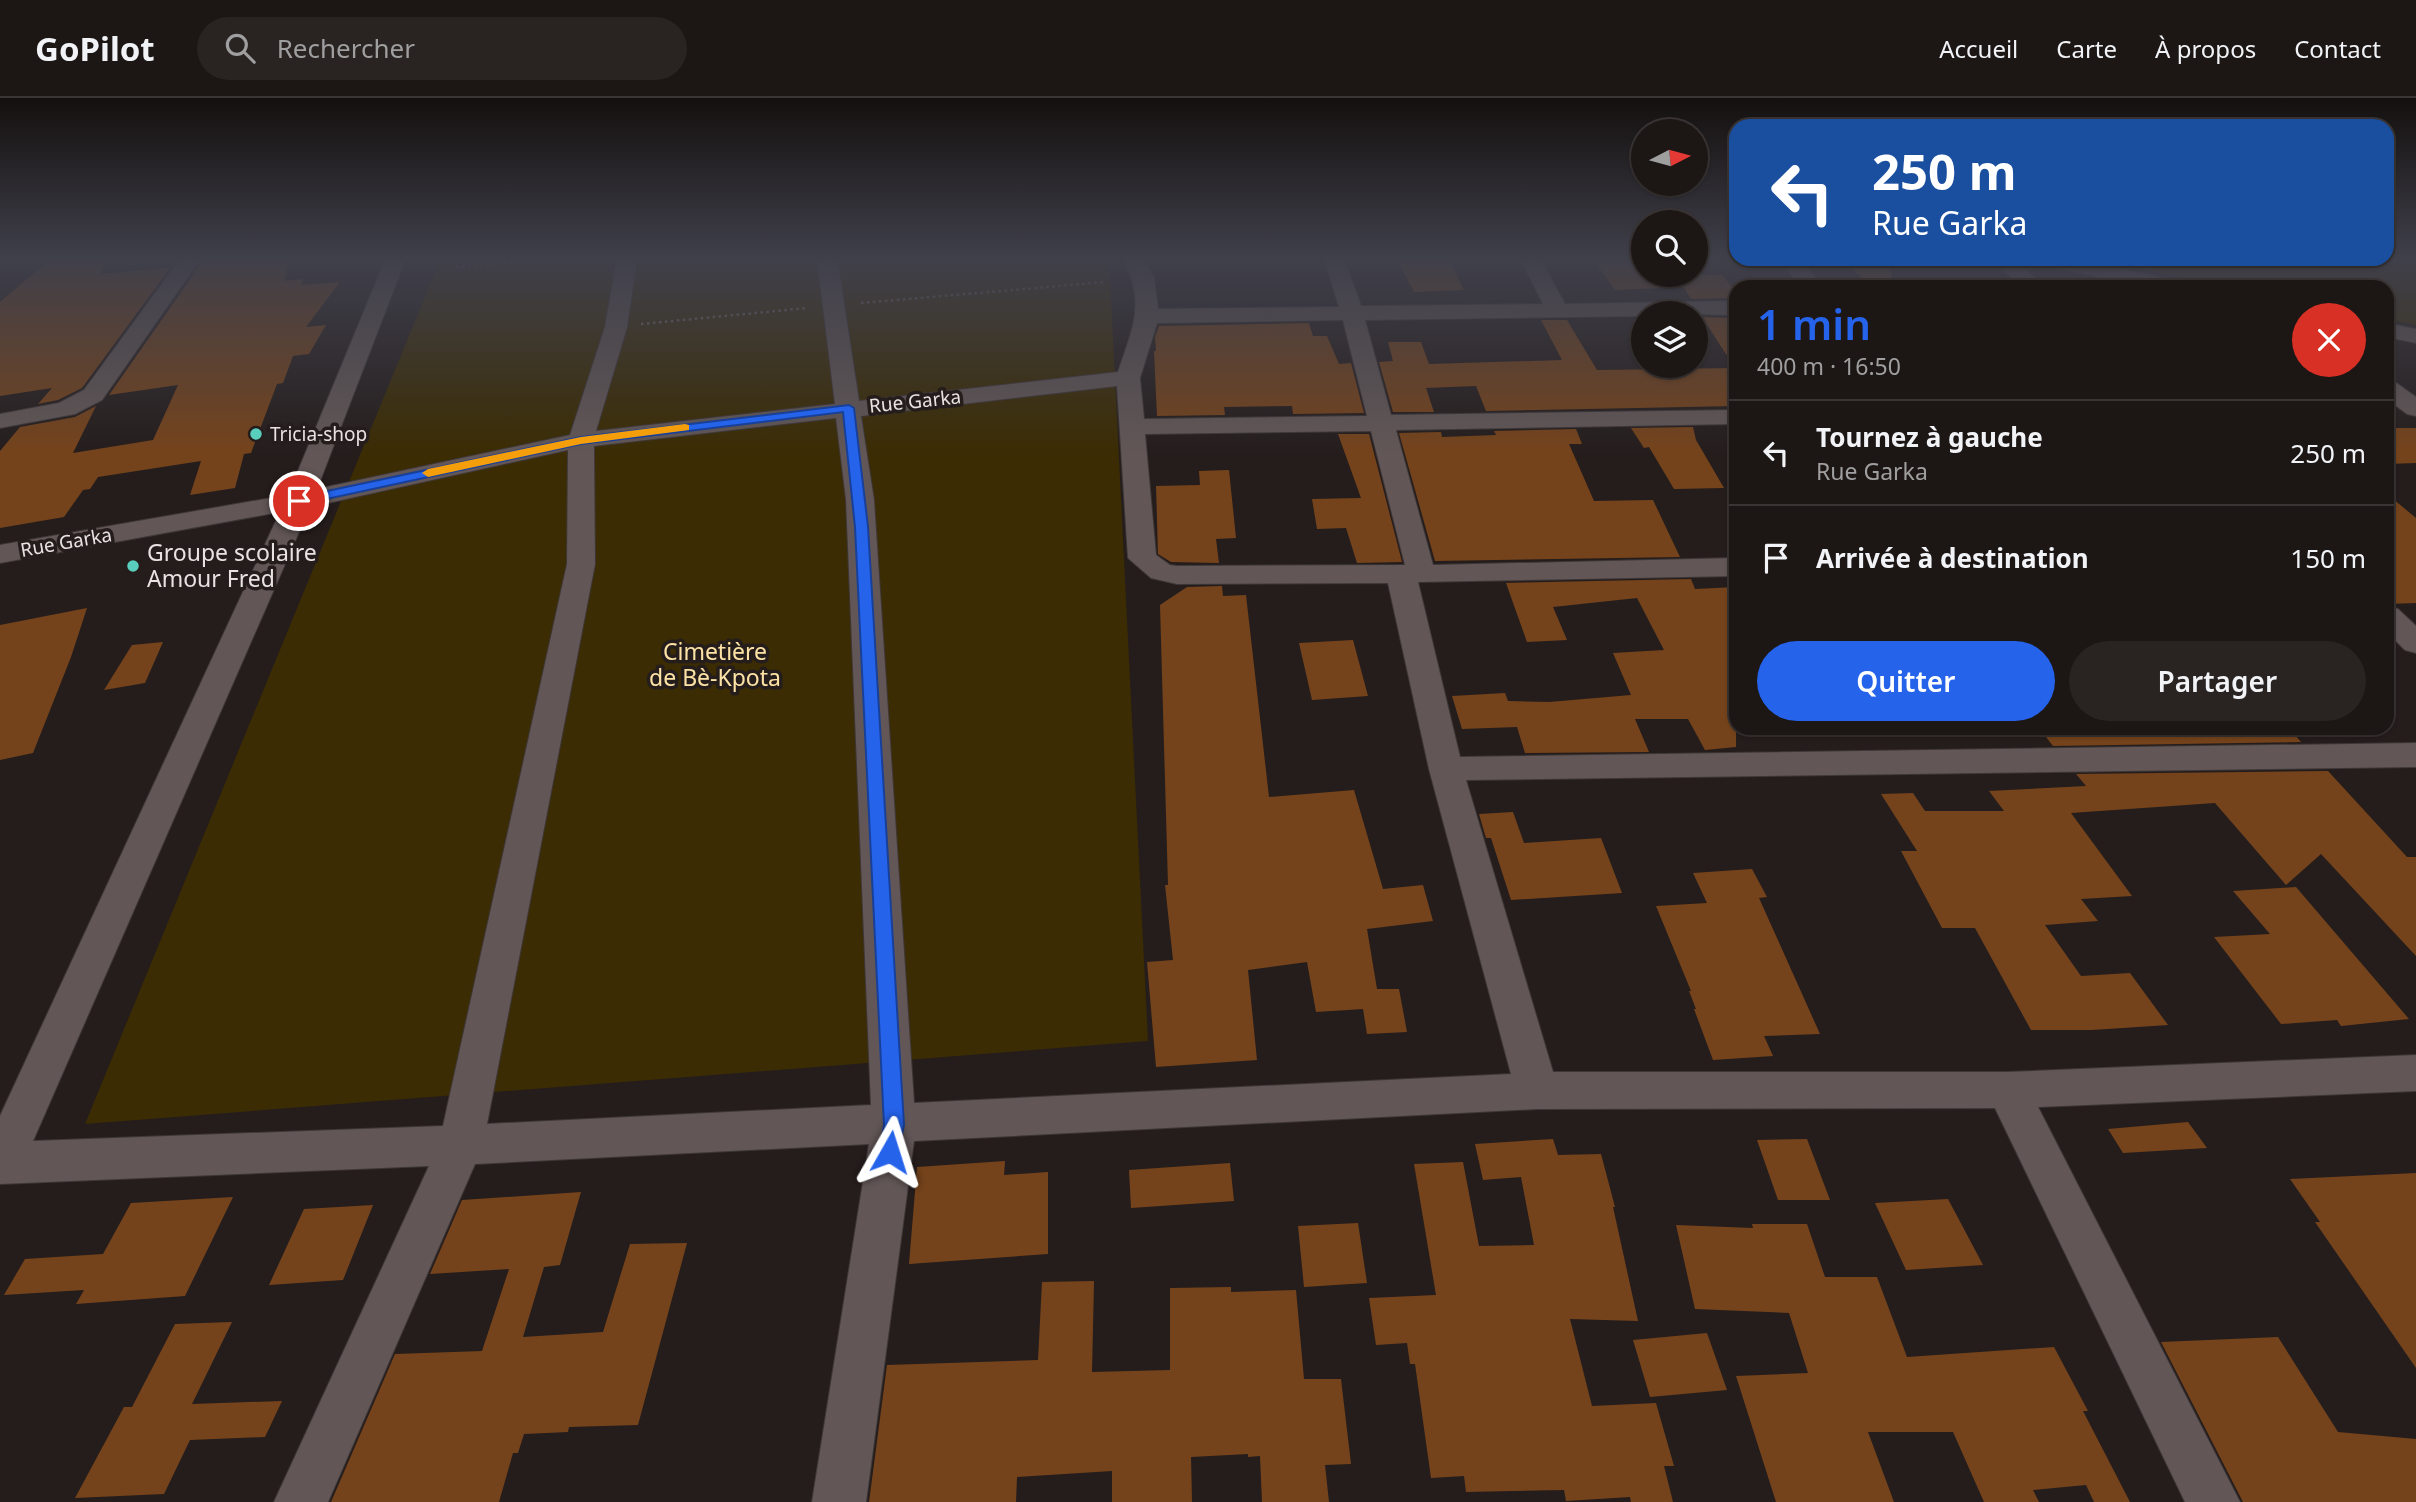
<!DOCTYPE html>
<html lang="fr">
<head>
<meta charset="utf-8">
<style>
  body { margin:0; font-family:"Noto Sans",sans-serif; background:#292322; color:#f1f3f6; height:100vh; display:flex; flex-direction:column; font-size:26px; white-space:nowrap }
  * { box-sizing:border-box; margin:0 }
  p { font-size:23px; color:#a09fa0 }
  .icon { flex:none; width:38px; height:38px; fill:none; stroke:currentColor; stroke-width:2; stroke-linecap:round; stroke-linejoin:round }
  .map { position:relative; flex:1; overflow:hidden }
  .details { position:absolute; left:1729px; top:182px; width:665px; height:455px; display:flex; flex-direction:column; background:#1c1615; border-radius:21px; box-shadow:0 2px 5px #0004,0 0 0 2px #3a3534 }
  .details>* { flex:none }
  .guide { position:absolute; left:1729px; top:21px; width:665px; height:147px; border-radius:21px; box-shadow:0 2px 5px #0004,0 0 0 2px #3a3534; background:#1a4fa0; color:#fff; overflow:hidden }
  .needle { width:46px; rotate:84deg }
  .fabs { position:absolute; left:1631px; top:21px; display:grid; gap:14px }
  .fabs a { display:grid; place-items:center; width:77px; height:77px; border-radius:50%; background:#1c1615; box-shadow:0 2px 5px #0004,0 0 0 2px #3a3534; font-size:35px }
  .pin { position:absolute; display:grid; place-items:center; width:60px; height:60px; color:#fff; margin:-30px; border:4px solid #fff; border-radius:50%; box-shadow:0 2px 7px #0007 }
  .me { position:absolute; width:77px; margin:-38px; rotate:6deg; stroke-linejoin:round; filter:drop-shadow(0 0 5px #0008) }
  .turn { display:flex; align-items:center; gap:24px; height:147px; padding:0 28px; font-size:32px }
  .turn .icon { width:91px; height:91px; stroke-width:2.5 }
  .turn b { display:block; font-size:49px; line-height:60px }
  .round { display:grid; place-items:center; flex:none; width:74px; height:74px; border-radius:37px; background:#292322 }
  .head { display:flex; align-items:center; justify-content:space-between; height:119px; padding:0 28px }
  h1 { font-size:42px; font-weight:600; line-height:52px; color:#2563eb }
  .cta { display:flex; gap:14px; margin-top:auto; padding:14px 28px }
  .cta a { flex:1; height:80px; border-radius:42px; background:#2563eb; color:#fff; font-size:28px; font-weight:600; line-height:80px; text-align:center }
  .cta a+a { background:#292322; color:#f1f3f6 }
  ul { padding:0; list-style:none }
  li { display:flex; align-items:center; gap:21px; height:105px; padding:0 28px; border-top:2px solid #3a3534 }
  li div { flex:1 }
  li b { display:block; font-size:26px }
  li em { font-style:normal }
  header { display:flex; align-items:center; gap:42px; box-sizing:border-box; height:98px; padding:0 35px; background:#1c1615; border-bottom:2px solid #3a3534 }
  header strong { font-size:33px }
  nav { display:flex; gap:38px; margin-inline-start:auto; font-size:24px }
  .search { width:490px; height:63px; background:#292322; display:flex; align-items:center; gap:18px; box-sizing:border-box; padding:0 24px; border-radius:38px; color:#a09fa0; font-size:26px }
  .map>svg:first-child { display:block }
</style>
</head>
<body>
<header>
<strong>GoPilot</strong>
<div class="search"><svg class="icon" aria-label="search" viewBox="0 0 24 24"><circle cx="10" cy="10" r="6"/><path d="M15 15l6 6"/></svg>Rechercher</div>
<nav><a>Accueil</a><a>Carte</a><a>À propos</a><a>Contact</a></nav>
</header>
<div class="map">
<svg width="2416" height="1404" viewBox="0 0 2416 1404">
  <rect width="100%" height="100%" fill="#251d1c"/>
  <g fill="#3b2c03">
    <path d="M441 160H1109L1148 943 85 1026Z"/>
    <path d="M2416 160V227L2387 221V189H2230L2092 161Z"/>
  </g>
  <g fill="#75431b">
    <path d="M52 160H110L100 176 170 170 82 290 58 302 38 306 52 290 0 298V204Z"/>
    <path d="M232 160H290L284 183 304 181 301 187 340 184 306 229 326 227 309 256 293 258 283 285 277 286 251 355 244 356 235 390 190 397 201 363 98 379 90 391 83 392 64 419 0 430V353L20 329 75 319 96 308 73 355 153 342 178 287 109 297 203 163Z"/>
    <path d="M1396 160H1448L1464 192 1414 194Z"/>
    <path d="M1844 161H1889L1893 189H1870Z"/>
    <path d="M1638 163 1643 168V177H1651L1663 190 1615 192 1596 165Z"/>
    <path d="M1676 177H1722L1736 194V200L1691 201Z"/>
    <path d="M1702 219 1736 220V308L1486 313 1476 288 1426 290 1434 314H1393L1379 264 1393 263 1388 244H1421L1429 266 1562 262 1541 222H1567L1597 272 1735 270Z"/>
    <path d="M1309 225 1313 238H1327L1339 266 1351 265 1364 315 1293 316 1292 308 1224 309 1225 317 1157 318 1154 253H1156L1155 239 1159 228Z"/>
    <path d="M1693 329 1696 342 1724 390 1674 391 1649 349 1644 350 1631 330Z"/>
    <path d="M2387 330H2416V365L2387 366Z"/>
    <path d="M1576 331 1582 346H1569L1594 403 1653 402 1680 459 1435 463 1399 335 1441 334 1442 339 1496 337 1494 333Z"/>
    <path d="M1338 336H1369L1402 464 1357 465 1346 430 1317 431 1312 401 1361 400Z"/>
    <path d="M1229 372 1236 440 1216 441 1219 465 1171 464 1158 456 1156 388 1200 387 1199 373Z"/>
    <path d="M2387 396 2416 420V505L2387 506Z"/>
    <path d="M1691 481 1695 491 1736 489V649L1705 652 1688 621H1635L1649 654 1525 655 1517 629 1462 631 1452 598 1505 595 1508 603 1549 604 1631 597 1613 555 1664 552 1637 500 1553 509 1567 542 1527 544 1506 485Z"/>
    <path d="M1222 488 1223 498 1246 497 1269 699 1354 692 1383 791 1423 787 1433 823 1367 831 1377 891H1399L1407 934 1367 936 1363 911 1316 914 1307 864 1248 872 1257 962 1156 969 1147 864 1173 862 1165 787H1168L1160 507 1187 489Z"/>
    <path d="M87 510 71 559 33 655 0 662V527Z"/>
    <path d="M1353 542 1368 598 1312 602 1299 545Z"/>
    <path d="M163 544 145 585 104 592 132 547Z"/>
    <path d="M2039 630H2289L2301 644 2053 648Z"/>
    <path d="M2328 673 2407 759H2416V858L2321 756 2286 787 2215 705 2071 715 2132 798 2081 801 2098 823 2045 827 2081 878 2130 875 2168 927 2092 932H2031L1975 830H1942L1901 753H1917L1881 696 1913 695 1925 713H2004L1989 693 2086 688 2076 676Z"/>
    <path d="M1513 714 1524 745 1601 740 1622 795 1511 802 1491 740H1486L1479 716Z"/>
    <path d="M1752 771 1767 799 1759 800 1820 936 1764 938 1773 958 1713 962 1694 911H1696L1689 893H1691L1656 808 1707 805 1693 775Z"/>
    <path d="M2296 789 2409 921 2341 928 2337 922 2281 926 2214 839 2270 836 2233 793Z"/>
    <path d="M2188 1024 2207 1050 2123 1055 2108 1031Z"/>
    <path d="M1553 1041 1558 1057 1601 1056 1615 1109H1613L1638 1223 1570 1221 1592 1308 1656 1305 1674 1368H1664L1673 1404H1631L1630 1399 1566 1403 1564 1392 1466 1394 1464 1378 1431 1380 1415 1266H1410L1407 1245 1376 1247 1369 1200 1436 1197 1414 1066 1463 1064 1479 1148 1534 1147 1521 1079 1483 1082 1475 1046Z"/>
    <path d="M1807 1041 1830 1102H1778L1757 1042Z"/>
    <path d="M1005 1063 1004 1077 1048 1074V1156L909 1166 917 1069Z"/>
    <path d="M1230 1065 1234 1103 1131 1110 1129 1072Z"/>
    <path d="M2416 1075V1270L2315 1124H2320L2290 1081Z"/>
    <path d="M581 1094 560 1167 544 1169 523 1239 603 1234 630 1146 687 1145 638 1327 569 1329 568 1334 524 1336 518 1355H513L499 1404H331L395 1256 482 1253 509 1171 430 1176 462 1102Z"/>
    <path d="M233 1099 185 1198 76 1206 84 1192 4 1197 25 1161 103 1156 131 1105Z"/>
    <path d="M1948 1101 1983 1167 1906 1172 1875 1105Z"/>
    <path d="M373 1107 343 1182 269 1187 304 1111Z"/>
    <path d="M1358 1125 1367 1185 1304 1189 1298 1128Z"/>
    <path d="M1752 1126H1807L1825 1179H1877L1907 1259 2054 1249 2088 1313H2083L2130 1404H2094L2086 1387 2033 1392 2039 1404H1984L1953 1334H1868L1894 1404H1776L1736 1278 1808 1275 1789 1215 1695 1211 1676 1127 1753 1130Z"/>
    <path d="M1094 1183 1092 1274 1170 1272V1190L1231 1189V1194L1296 1192 1304 1281H1341L1351 1366 1325 1367 1329 1404H1262L1260 1358 1248 1359V1356L1191 1359 1192 1404H1112V1373L1017 1379 1016 1404H869L887 1267 1038 1262 1042 1184Z"/>
    <path d="M232 1224 192 1306 282 1303 265 1339 190 1342 164 1396 75 1400 124 1309H132L175 1226Z"/>
    <path d="M1707 1235 1727 1292 1650 1299 1633 1242Z"/>
    <path d="M2278 1239 2338 1334 2416 1341V1404H2243L2161 1244Z"/>
  </g>
  <g fill="none" stroke-linecap="round" stroke-linejoin="round">
    <defs>
      <g id="minor">
        <path d="M181 160H201L102 302 75 316 0 330V316L59 305 84 292Z"/>
        <path d="M386 160H406L317 391 570 337 605 229 617 160H637L627 229 596 333 835 306 817 160H837L859 303 1118 274C1133 229 1146 205 1123 160H1143L1154 179 1158 211 1339 209 1324 160H1344L1361 208 1543 206 1520 160H1540L1565 206 1736 203V217L1643 215V218L1365 222 1391 317 1736 312V326L1396 332 1433 467 1736 460V478L1418 484 1460 659 2416 645V669L1466 682 1553 974H2007L2416 957V993L2038 1009 2240 1404H2185L1995 1010 1537 1011 914 1043 866 1404H812L869 1046 475 1066 328 1404H274L429 1068 0 1086V1018L280 414 0 465V447L288 397ZM1343 222 1367 318 1144 321 1140 280 1157 225ZM1117 288 1128 460 1151 480 1177 486 1388 485 1429 671 1511 976 914 1005 874 402 861 318ZM836 320 846 402 871 1007 487 1026 595 466 594 348ZM1371 333 1405 467 1177 468 1170 467 1156 457 1145 336ZM568 352 567 466 443 1028 33 1043 310 409Z"/>
        <path d="M1779 161H1800L1823 189H1801Z"/>
        <path d="M1993 161H2015L2044 189H2021Z"/>
        <path d="M2033 161H2073L2178 183 2186 184 2189 189H2147L2043 167 2036 165Z"/>
        <path d="M2387 225 2416 231V245L2387 239Z"/>
        <path d="M2387 282 2395 284 2416 299V318L2407 316 2387 301Z"/>
        <path d="M2387 508 2398 511 2416 528V555L2405 552 2387 534Z"/>
      </g>
    </defs>
    <use href="#minor" stroke="#3e3737" stroke-width="2"/>
    <g stroke="#776f6f" stroke-width="2.5" stroke-dasharray="2.5 3.5" stroke-linecap="butt">
      <path d="M456 169 551 160"/>
      <path d="M861 205 1106 184"/>
      <path d="M641 226 807 210"/>
    </g>
    <use href="#minor" fill="#625756" fill-rule="evenodd"/>
  </g>
  <linearGradient id="sky" x2="0" y2="1"><stop stop-color="#14100f"/><stop offset="0.45" stop-color="#40404b"/><stop offset="1" stop-color="#40404b" stop-opacity="0"/></linearGradient>
  <rect width="2416" height="357" fill="url(#sky)"/>
  <path fill="#2563eb" stroke="#184099" stroke-width="2" d="M849 307 854 310 868 429 904 1027 897 1060 890 1063 883 1060 880 1054 884 1027 855 429 843 314 581 346 299 407 293 403 299 399 581 339Z"/>
  <path fill="#f59e0b" d="M685 326 689 327V332L581 346 428 379 422 375 428 371 581 339Z"/>
  <g fill="#5acebd" stroke="#251d1c" stroke-width="2.5">
    <circle cx="256" cy="336" r="7"/>
    <circle cx="133" cy="468" r="7"/>
  </g>
  <g text-anchor="middle" stroke-width="7" stroke-linejoin="round" paint-order="stroke">
    <g font-size="19" fill="#e9e2e2" stroke="#251d1c">
      <text transform="translate(915 303) rotate(-6)" y="7">Rue Garka</text>
      <text transform="translate(66 444) rotate(-10)" y="7">Rue Garka</text>
    </g>
    <g font-size="19" fill="#e9e2e2" stroke="#251d1c" text-anchor="start">
      <text x="270" y="343">Tricia-shop</text>
    </g>
    <g font-size="23" fill="#e9e2e2" stroke="#251d1c" text-anchor="start">
      <text x="147" y="463">Groupe scolaire<tspan x="147" dy="26">Amour Fred</tspan></text>
    </g>
    <g font-size="23" fill="#fce2a4" stroke="#251d1c">
      <text x="715" y="562">Cimetière<tspan x="715" dy="26">de Bè-Kpota</tspan></text>
    </g>
  </g>
</svg>
<div class="fabs">
<a><svg class="needle" viewBox="-14 -14 28 28"><path d="M0-13l5 13h-10z" fill="#e53935"/><path d="M0 13l5-13h-10z" fill="#a09fa0"/></svg></a>
<a><svg class="icon" aria-label="search" viewBox="0 0 24 24"><circle cx="10" cy="10" r="6"/><path d="M15 15l6 6"/></svg></a>
<a><svg class="icon" aria-label="layers" viewBox="0 0 24 24"><path d="M12 4l9 5-9 5-9-5zM3 14l9 5 9-5"/></svg></a>
</div>
<div class="pin" style="left:299px;top:403px;background:#d93025"><svg class="icon" aria-label="arrive" viewBox="0 0 24 24"><path d="M6 21V4h12l-3 4 3 4H6"/></svg></div>
<svg class="me" style="left:890px;top:1054px" viewBox="-20 -20 40 40"><path d="M0-17L14 15 0 8-14 15z" fill="#2563eb" stroke="#fff" stroke-width="4"/></svg>
<div class="guide">
<div class="turn"><svg class="icon" aria-label="left" viewBox="0 0 24 24"><path d="M17 20v-9H6M10 6l-5 5 5 5"/></svg><div><b>250 m</b>Rue Garka</div></div>
</div>
<section class="details">
<div class="head"><div><h1>1 min</h1><p>400 m · 16:50</p></div><a class="round" style="background:#d93025;color:#fff"><svg class="icon" aria-label="close" viewBox="0 0 24 24"><path d="M6 6l12 12M18 6L6 18"/></svg></a></div>
<ul>
<li><svg class="icon" aria-label="left" viewBox="0 0 24 24"><path d="M17 20v-9H6M10 6l-5 5 5 5"/></svg><div><b>Tournez à gauche</b><p>Rue Garka</p></div><em>250 m</em></li>
<li><svg class="icon" aria-label="arrive" viewBox="0 0 24 24"><path d="M6 21V4h12l-3 4 3 4H6"/></svg><div><b>Arrivée à destination</b></div><em>150 m</em></li>
</ul>
<div class="cta"><a>Quitter</a><a>Partager</a></div>
</section>
</div>
</body>
</html>
